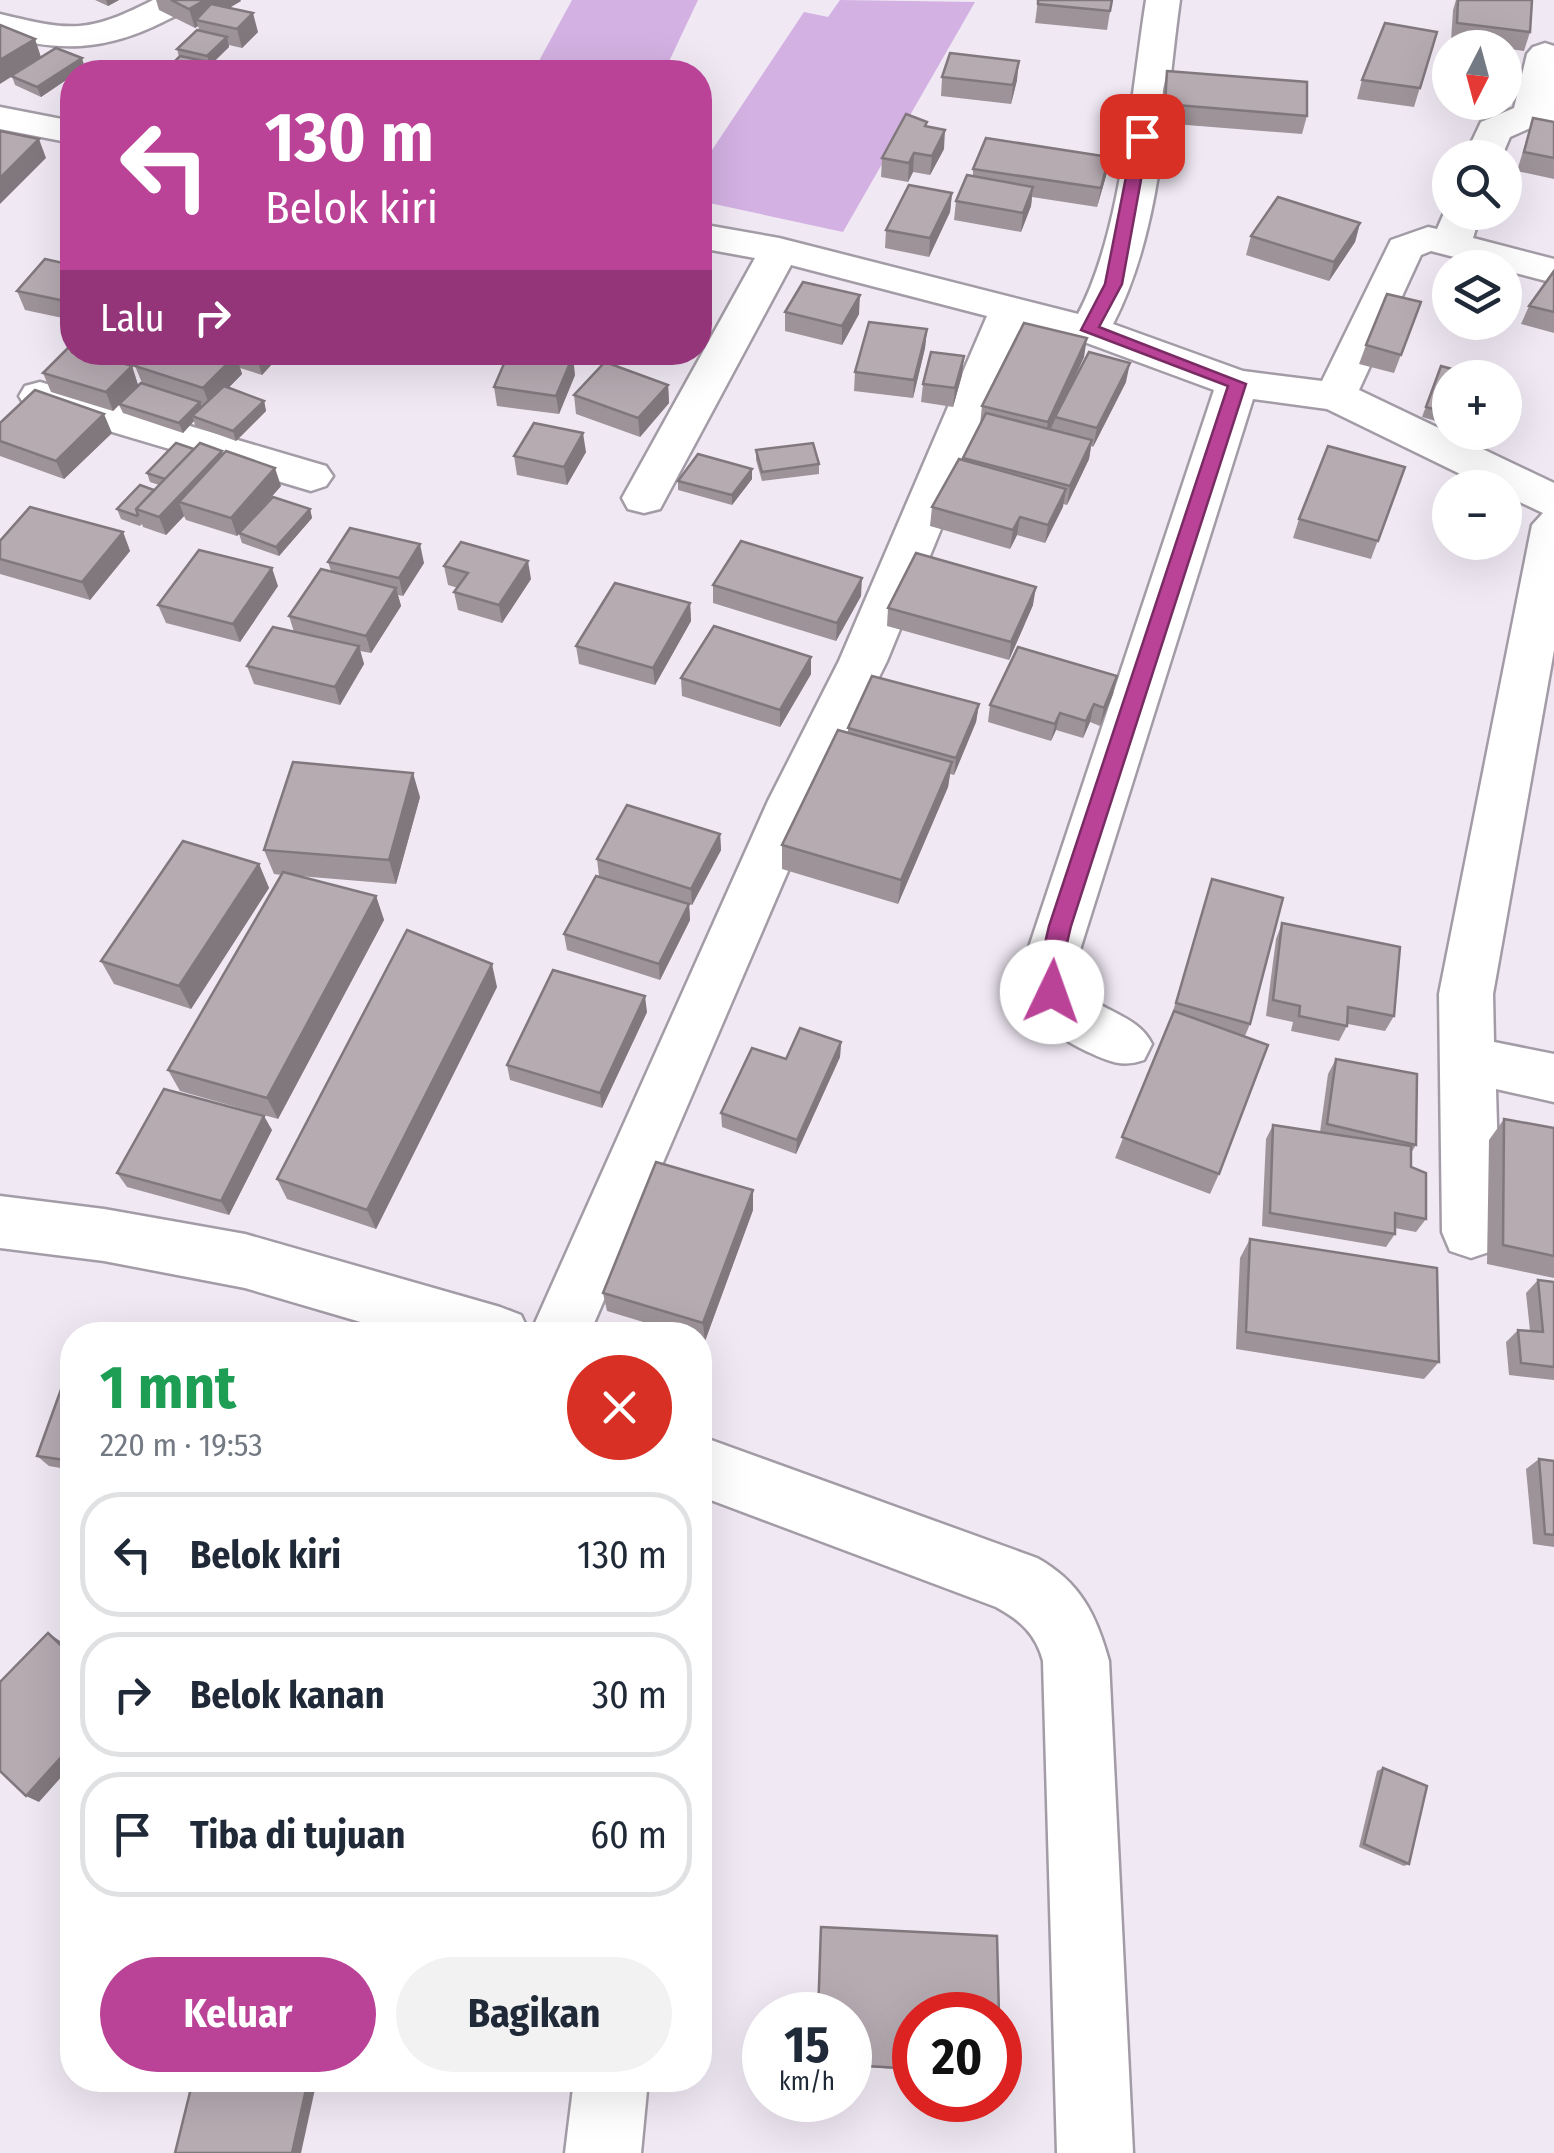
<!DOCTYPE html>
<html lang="id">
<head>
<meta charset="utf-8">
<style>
  body { margin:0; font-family:"Fira Sans Condensed",sans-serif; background:#f2f2f3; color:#1f2937; height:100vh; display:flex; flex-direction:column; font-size:38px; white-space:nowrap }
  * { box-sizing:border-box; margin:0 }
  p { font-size:32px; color:#747a83 }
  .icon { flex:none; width:55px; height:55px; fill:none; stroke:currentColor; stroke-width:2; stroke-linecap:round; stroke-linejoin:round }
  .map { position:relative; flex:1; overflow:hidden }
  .details { position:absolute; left:60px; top:1322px; width:652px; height:770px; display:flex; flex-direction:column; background:#fff; border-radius:40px; box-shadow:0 10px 40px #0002 }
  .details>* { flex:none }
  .top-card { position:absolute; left:60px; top:60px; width:652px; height:305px; border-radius:40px; box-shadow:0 10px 40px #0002; background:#ba4398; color:#fff; overflow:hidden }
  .needle { width:65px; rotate:186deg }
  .tools { position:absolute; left:1432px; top:30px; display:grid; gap:20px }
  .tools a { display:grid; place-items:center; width:90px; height:90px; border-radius:50%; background:#fff; box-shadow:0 10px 40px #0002; font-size:50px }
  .speed { position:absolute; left:742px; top:1992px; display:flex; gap:20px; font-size:50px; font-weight:700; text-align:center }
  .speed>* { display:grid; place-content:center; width:130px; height:130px; border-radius:50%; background:#fff; box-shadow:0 10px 40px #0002; line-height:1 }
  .speed small { font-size:25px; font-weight:400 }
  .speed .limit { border:15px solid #d22; background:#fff; color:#111 }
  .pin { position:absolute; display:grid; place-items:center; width:85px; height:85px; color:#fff; margin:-42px; border-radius:20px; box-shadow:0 5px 15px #0006 }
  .me { position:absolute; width:110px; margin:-55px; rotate:3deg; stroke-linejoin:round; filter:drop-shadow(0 0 8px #0008) }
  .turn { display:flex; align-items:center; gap:35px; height:210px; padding:0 40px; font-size:45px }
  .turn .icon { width:130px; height:130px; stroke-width:2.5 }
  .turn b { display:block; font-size:70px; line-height:85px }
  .then { display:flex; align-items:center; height:95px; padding:0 40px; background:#0003; gap:20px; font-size:38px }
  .round { display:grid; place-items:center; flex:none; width:105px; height:105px; border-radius:52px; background:#f2f2f3 }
  .overview { display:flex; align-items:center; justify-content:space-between; height:170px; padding:0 40px }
  h1 { font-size:60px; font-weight:700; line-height:75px; color:#1e9e55 }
  .primary-button { display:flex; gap:20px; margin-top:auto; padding:20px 40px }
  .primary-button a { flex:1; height:115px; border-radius:60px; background:#ba4398; color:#fff; font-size:40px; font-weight:700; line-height:115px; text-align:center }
  .primary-button a+a { background:#f2f2f3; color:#1f2937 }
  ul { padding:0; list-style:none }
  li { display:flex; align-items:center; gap:30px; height:125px; margin:0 20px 15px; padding:0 20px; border:5px solid #e0e1e3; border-radius:40px }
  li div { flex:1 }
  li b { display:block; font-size:38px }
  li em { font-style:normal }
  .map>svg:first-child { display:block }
</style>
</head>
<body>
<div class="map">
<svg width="1554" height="2153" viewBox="0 0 1554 2153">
  <rect width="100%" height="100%" fill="#f0e9f4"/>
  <g fill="#d3b1e3">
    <path d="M572 0H698L664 72H533Z"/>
    <path d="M840 0 975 2 843 232 700 201V168L804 12 828 17Z"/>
  </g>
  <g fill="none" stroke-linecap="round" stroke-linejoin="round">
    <defs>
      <g id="minor">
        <path d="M153 0H196C188 11 175 16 163 22 107 50 60 53 0 35V14C70 31 87 34 153 0Z"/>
        <path d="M1146 0H1180C1165 106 1163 228 1113 324L1243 371 1322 381 1391 240 1428 227 1437 229 1448 204 1450 212H1481L1473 238 1554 259V283L1431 251 1421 255 1359 390 1554 483V650L1493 994 1494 1042 1554 1054V1102L1496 1089 1500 1232 1492 1251 1471 1258 1450 1251 1442 1232 1439 994 1532 525 1543 513 1505 495V488H1489L1327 409 1253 399 1079 953V989C1101 1012 1138 1015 1152 1044L1144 1060C1121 1068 1108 1061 1086 1051 1042 1030 1020 1003 1027 953L1214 390 1076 339 1024 326 887 661 818 801 589 1335H405L245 1288 104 1261 0 1248V1196L104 1209 245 1234 500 1307 521 1315 530 1334 768 801 839 661 987 316 791 265 660 509 644 513 628 509 622 498 755 258 700 248V224L779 238 1078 314C1122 231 1131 95 1146 0Z"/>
        <path d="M1545 43 1554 46V125H1537L1510 137 1501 158H1464L1481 122 1514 108 1527 54 1533 47Z"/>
        <path d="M0 107 72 121V143L0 129Z"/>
        <path d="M40 382 326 466 333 476 326 486 311 491 25 406 19 396 25 386Z"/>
        <path d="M700 1436 1037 1558C1080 1582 1096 1614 1109 1661L1133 2153H1057L1043 1661C1036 1634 1020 1620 996 1607L700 1496Z"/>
        <path d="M574 2080H648L641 2153H565Z"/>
      </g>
    </defs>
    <use href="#minor" stroke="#a39ca6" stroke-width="5"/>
    <use href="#minor" fill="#fff" fill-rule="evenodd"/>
  </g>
  <g fill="#9d9399">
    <path d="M95 0H119L108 6Z"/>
    <path d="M156 0H240L241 1 229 8 258 32 242 48 229 45V47L213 63 238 72H167L166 70 179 57 177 49 199 30 198 26 195 28 159 10Z"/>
    <path d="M1038 0H1112L1107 30 1035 23Z"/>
    <path d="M1456 0H1532L1530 32 1524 51 1451 41 1453 10Z"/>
    <path d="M1437 32 1414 107 1357 99 1362 80Z"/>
    <path d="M35 39 41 57 85 68 78 72H72V76L41 97 15 85 12 76Z"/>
    <path d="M1167 71 1307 116 1302 134 1161 123 1163 90Z"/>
    <path d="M942 77 1017 80 1011 104 941 96Z"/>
    <path d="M1533 118 1554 122V179L1517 171Z"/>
    <path d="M927 127 944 149 930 175 913 172 908 182 881 177 882 158Z"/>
    <path d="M1109 157 1106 176 1097 207 1032 197 1031 206 1021 232 954 220 956 201 973 176V169Z"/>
    <path d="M952 193 950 212 929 257 885 248 886 230Z"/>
    <path d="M1360 223 1355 242 1329 281 1246 255 1251 236Z"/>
    <path d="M72 265V320L25 310 17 291Z"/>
    <path d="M1554 271V333L1521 324 1529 306Z"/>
    <path d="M1421 302 1394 373 1359 364 1366 345Z"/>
    <path d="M785 312 859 314 842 345 785 331Z"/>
    <path d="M927 329 925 348 913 398 854 391 855 372Z"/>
    <path d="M149 352H283L262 375 240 368 242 374 228 388 264 401 266 411 236 441 195 426 194 421 183 433 123 413 119 405 113 411 51 392 43 373 132 366 138 385 142 383 135 366Z"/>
    <path d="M347 352H376L369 360Z"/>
    <path d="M964 356 962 375 953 407 921 402 923 384Z"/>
    <path d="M1084 357 1065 399 1126 382 1093 447 1091 446 1089 459 1067 505 1063 504 1045 543 1017 535 1010 549 930 526 932 507 962 460 980 424 982 406Z"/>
    <path d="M1441 366 1450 378V425L1422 417Z"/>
    <path d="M575 375 559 414 497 406 494 387Z"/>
    <path d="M668 385 669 403 640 437 576 414 574 395Z"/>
    <path d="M0 423 112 433 64 479 0 456Z"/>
    <path d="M194 449 223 454 281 486 253 518 310 509 312 518 279 556 242 543 239 534 237 536 186 520 184 516 166 535 143 527 142 524 140 526 121 519 117 509 154 490 159 485 150 482 147 473Z"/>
    <path d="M756 450 819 464V474L762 481 756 460Z"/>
    <path d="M586 452 567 485 517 475 514 456Z"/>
    <path d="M1405 467 1371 559 1293 538 1299 519Z"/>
    <path d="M752 479 732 505 678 490V481Z"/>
    <path d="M123 532 130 551 90 600 0 574V541Z"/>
    <path d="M328 562 424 563 403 596 398 595 401 606 371 653 360 651 364 664 340 705 254 684 247 666 294 632 289 616 331 571Z"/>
    <path d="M444 566 531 579 502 623 458 610 454 592 458 588 448 585Z"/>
    <path d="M713 585 861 596 836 641 713 603Z"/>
    <path d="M278 586 240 642 166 623 158 605Z"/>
    <path d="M690 603 691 621 655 685 579 664 576 646Z"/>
    <path d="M1033 605 1009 660 887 626 888 608Z"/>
    <path d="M811 657V674L780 727 682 696 681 678Z"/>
    <path d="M1117 676 1113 694 1100 726 1090 722 1083 738 1056 730 1051 741 988 722 990 705Z"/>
    <path d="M979 704 976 722 954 775 950 774 948 787 898 904 782 869V845L848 733V728Z"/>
    <path d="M420 797 396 884 299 876 376 896 384 920 278 1119 180 1091 168 1070 282 875 274 874 264 850Z"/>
    <path d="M720 834 721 850 692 905 599 876 597 859Z"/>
    <path d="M259 864 269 888 191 1009 114 984 101 961Z"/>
    <path d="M1212 879 1250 1024 1245 1036 1219 1174 1210 1194 1115 1158 1171 1018Z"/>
    <path d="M689 904 690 920 660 980 567 950 564 934Z"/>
    <path d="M1282 923 1394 1016 1385 1031 1348 1024 1339 1041 1291 1031 1293 1022 1266 1016 1276 939Z"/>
    <path d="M497 987 376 1229 287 1199 277 1179Z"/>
    <path d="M647 1012 602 1108 510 1080 507 1065Z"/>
    <path d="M841 1042 840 1057 796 1154 722 1127 721 1113 786 1059Z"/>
    <path d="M1336 1059 1416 1145 1411 1153V1167L1426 1219 1416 1232 1395 1228V1234L1386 1247 1262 1226 1266 1139 1273 1125 1320 1132 1328 1074Z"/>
    <path d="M1504 1119 1554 1128V1278L1487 1264 1489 1140Z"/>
    <path d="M272 1130 229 1215 127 1187 117 1173Z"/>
    <path d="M753 1210 705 1341 700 1339V1335H686L607 1311 603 1293Z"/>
    <path d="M1250 1239 1439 1362 1424 1379 1236 1349 1240 1258Z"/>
    <path d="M1538 1280 1554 1282V1380L1509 1375 1506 1342 1518 1330 1530 1331 1526 1293Z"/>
    <path d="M72 1359V1470L49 1466 37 1456Z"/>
    <path d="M1539 1459 1554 1461V1547L1533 1544 1526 1469Z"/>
    <path d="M1383 1768 1409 1864 1404 1866 1359 1847 1377 1771Z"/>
    <path d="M821 1927 915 2015V2070L850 2066V2015H817Z"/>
  </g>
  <g fill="#80787d">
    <path d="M106 0H119L108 6Z"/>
    <path d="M205 0H240L241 1 205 22 196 20 198 26 195 28 189 9Z"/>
    <path d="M253 13 258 32 242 48 237 29Z"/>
    <path d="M227 37 229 47 210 65 207 56Z"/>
    <path d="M35 39 41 58 0 84V60Z"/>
    <path d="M82 58 85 68 78 72H72V76L41 97 37 87Z"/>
    <path d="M1019 61 1017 80 1011 104 1013 85Z"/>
    <path d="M945 130 944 149 930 175 932 156Z"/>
    <path d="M39 139 46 158 0 204V178Z"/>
    <path d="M914 153 913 172 908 182 909 163Z"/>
    <path d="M1109 157 1106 176 1097 207 1101 188Z"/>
    <path d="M1033 187 1031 206 1021 232 1023 213Z"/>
    <path d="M952 193 950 212 929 257 930 238Z"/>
    <path d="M1360 223 1355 242 1329 281 1334 262Z"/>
    <path d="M72 292V320L65 301Z"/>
    <path d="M860 295 859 314 842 345V326Z"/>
    <path d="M927 329 925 348 913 398 914 380Z"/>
    <path d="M1087 338 1084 357 1045 441 1048 422Z"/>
    <path d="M260 352H283L262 375 256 356Z"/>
    <path d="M236 355 242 374 210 407 203 388Z"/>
    <path d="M573 356 575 375 559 414 556 396Z"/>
    <path d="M964 356 962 375 953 407 955 388Z"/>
    <path d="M1130 363 1126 382 1093 447 1097 428Z"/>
    <path d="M132 366 138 385 113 411 106 392Z"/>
    <path d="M668 385 669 403 640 437 638 418Z"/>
    <path d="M264 401 266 411 236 441 233 431Z"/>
    <path d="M200 402 203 411 192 416 194 421 183 433 179 423Z"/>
    <path d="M104 414 112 433 64 479 56 461Z"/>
    <path d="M583 433 586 452 567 485 564 467Z"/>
    <path d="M1092 440 1089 459 1067 505 1070 486Z"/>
    <path d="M222 451 228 469 179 502 184 516 166 535 159 517Z"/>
    <path d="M275 468 281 486 237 536 231 518Z"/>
    <path d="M752 469V479L732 505V495Z"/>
    <path d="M1066 489 1063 507 1045 543 1048 525Z"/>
    <path d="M310 509 312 518 279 556 276 547Z"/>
    <path d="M1020 517 1017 535 1010 549 1013 530Z"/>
    <path d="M123 532 130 551 90 600 82 582Z"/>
    <path d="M420 544 424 563 403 596 399 578Z"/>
    <path d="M528 561 531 579 502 623 499 605Z"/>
    <path d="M272 568 278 586 240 642 233 624Z"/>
    <path d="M862 578 861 596 836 641 837 623Z"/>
    <path d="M1036 587 1033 605 1009 660 1011 642Z"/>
    <path d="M396 588 401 606 371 653 366 636Z"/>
    <path d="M690 603 691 621 655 685 653 668Z"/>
    <path d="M359 646 364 664 340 705 335 687Z"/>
    <path d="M811 657V674L780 727V710Z"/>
    <path d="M1117 676 1113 694 1100 726 1104 708Z"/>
    <path d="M979 704 976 722 954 775 956 758Z"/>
    <path d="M1094 704 1090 722 1083 738 1086 721Z"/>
    <path d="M1060 713 1056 730 1051 741 1055 724Z"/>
    <path d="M952 762 948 787 898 904 901 880Z"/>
    <path d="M413 773 420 797 396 884 389 860Z"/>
    <path d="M720 834 721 850 692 905 691 889Z"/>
    <path d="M259 864 269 888 191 1009 179 986Z"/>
    <path d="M376 896 384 920 278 1119 267 1098Z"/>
    <path d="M689 904 690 920 660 980 659 964Z"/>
    <path d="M492 964 497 987 376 1229 367 1210Z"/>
    <path d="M645 996 647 1012 602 1108 600 1093Z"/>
    <path d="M841 1042 840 1057 796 1154 797 1140Z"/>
    <path d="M264 1116 272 1130 229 1215 221 1201Z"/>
    <path d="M753 1190V1210L705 1341 703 1323Z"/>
    <path d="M48 1633 60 1641 72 1652V1656Z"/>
    <path d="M72 1745V1765L39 1802 26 1796Z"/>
    <path d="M308 2080H317L301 2153H292Z"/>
  </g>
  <g fill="#b7abb2" stroke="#80787d" stroke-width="2.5">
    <path d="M171 0H205L189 9Z"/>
    <path d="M1038 0H1112L1110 11 1038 4Z"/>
    <path d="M1458 0H1532L1530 32 1457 23Z"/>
    <path d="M211 4 253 13 237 29 196 20Z"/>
    <path d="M1385 23 1437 32 1420 88 1362 80Z"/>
    <path d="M0 25 35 39 0 60Z"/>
    <path d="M197 30 227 37 207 56 177 49Z"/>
    <path d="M56 48 82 58 37 87 11 76Z"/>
    <path d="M950 53 1019 61 1013 85 942 77Z"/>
    <path d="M180 56 237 68 232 72H179L166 70Z"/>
    <path d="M1167 71 1307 82V116L1165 104Z"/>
    <path d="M906 114 927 122 925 126 945 130 932 156 914 153 909 163 882 158Z"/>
    <path d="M1533 118 1554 122V158L1524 152Z"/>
    <path d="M0 131 39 139 0 178Z"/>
    <path d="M986 138 1109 157 1101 188 973 169Z"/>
    <path d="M967 175 1033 187 1023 213 956 201Z"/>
    <path d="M909 185 952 193 930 238 886 230Z"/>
    <path d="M1278 197 1360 223 1334 262 1251 236Z"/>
    <path d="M45 259 72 265V292L65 301 17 291Z"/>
    <path d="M1554 271V312L1529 306Z"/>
    <path d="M803 282 860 295 842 326 785 312Z"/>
    <path d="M1387 294 1421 302 1401 355 1366 345Z"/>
    <path d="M869 322 927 329 914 380 855 372Z"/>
    <path d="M1024 323 1087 338 1048 422 982 406Z"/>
    <path d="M69 347 72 348V352H88L132 366 106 392 43 373Z"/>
    <path d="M149 352H228L236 355 203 388 135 366Z"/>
    <path d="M509 352H544L573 356 556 396 494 387Z"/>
    <path d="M931 352 964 356 955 388 923 384Z"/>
    <path d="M1089 352 1130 363 1097 428 1055 417Z"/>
    <path d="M605 362 668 385 638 418 574 395Z"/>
    <path d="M1441 366 1478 376V378H1450V414L1426 407Z"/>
    <path d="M141 383 200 402 179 423 119 404Z"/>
    <path d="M224 386 264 401 233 431 192 416Z"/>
    <path d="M35 390 104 414 56 461 0 441V423Z"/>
    <path d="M986 413 1092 440 1070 486 963 458Z"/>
    <path d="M534 423 583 433 564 467 514 456Z"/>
    <path d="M176 443 194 449 165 479 147 473Z"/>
    <path d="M200 443 222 451 159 517 136 509Z"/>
    <path d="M813 443 819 464 762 472 756 450Z"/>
    <path d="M1328 446 1405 467 1378 541 1299 519Z"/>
    <path d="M226 451 275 468 231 518 179 502Z"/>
    <path d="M698 454 752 469 732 495 678 481Z"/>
    <path d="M959 459 1066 489 1048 525 1020 517 1013 530 932 507Z"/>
    <path d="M140 485 154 490 136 509 138 515 137 516 117 509Z"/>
    <path d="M273 497 310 509 276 547 239 533Z"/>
    <path d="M30 507 123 532 82 582 0 559V541Z"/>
    <path d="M350 528 420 544 399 578 328 562Z"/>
    <path d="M741 541 862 578 837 623 713 585Z"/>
    <path d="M461 542 528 561 499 605 454 592 468 573 444 566Z"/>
    <path d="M199 550 272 568 233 624 158 605Z"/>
    <path d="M916 553 1036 587 1011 642 888 608Z"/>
    <path d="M321 569 396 588 366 636 289 616Z"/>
    <path d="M615 583 690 603 653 668 576 646Z"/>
    <path d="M714 626 811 657 780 710 681 678Z"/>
    <path d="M273 627 359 646 335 687 247 666Z"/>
    <path d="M1018 647 1117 676 1104 708 1094 704 1086 721 1060 713 1055 724 990 705Z"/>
    <path d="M872 676 979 704 956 758 848 728Z"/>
    <path d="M838 730 952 762 901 880 782 845Z"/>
    <path d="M293 762 413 773 389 860 264 850Z"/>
    <path d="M627 805 720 834 691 889 597 859Z"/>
    <path d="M183 841 259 864 179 986 101 961Z"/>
    <path d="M283 872 376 896 267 1098 168 1070Z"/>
    <path d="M596 876 689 904 659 964 564 934Z"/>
    <path d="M1212 879 1283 898 1250 1024 1176 1003Z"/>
    <path d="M1282 923 1400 947 1394 1016 1348 1007 1347 1026 1299 1016 1300 1006 1273 1000Z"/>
    <path d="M407 930 492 964 367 1210 277 1179Z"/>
    <path d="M553 970 645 996 600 1093 507 1065Z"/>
    <path d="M1174 1011 1268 1045 1219 1174 1122 1137Z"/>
    <path d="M800 1028 841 1042 797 1140 721 1113 752 1048 786 1059Z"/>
    <path d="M1336 1059 1417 1074 1416 1145 1327 1124Z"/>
    <path d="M164 1089 264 1116 221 1201 117 1173Z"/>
    <path d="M1504 1119 1554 1128V1256L1503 1245Z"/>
    <path d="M1273 1125 1411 1146V1167L1426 1173V1219L1395 1213V1234L1270 1213Z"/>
    <path d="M656 1162 753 1190 703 1323 603 1293Z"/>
    <path d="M1250 1239 1437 1268 1439 1362 1246 1332Z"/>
    <path d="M1538 1280 1554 1282V1367L1521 1363 1518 1330 1543 1332Z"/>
    <path d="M72 1359V1461L37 1456Z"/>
    <path d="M1539 1459 1554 1461V1535L1545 1534Z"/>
    <path d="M48 1633 72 1656V1745L26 1796 0 1771V1682Z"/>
    <path d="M1383 1768 1427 1786 1409 1864 1364 1844Z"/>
    <path d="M821 1927 997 1936 999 2015H915V2069L850 2065V2015H818Z"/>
    <path d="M193 2080H308L292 2153H175Z"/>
  </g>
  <path fill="#ba4398" stroke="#792c63" stroke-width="2.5" d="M1142 132 1149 136 1122 284 1099 327 1246 384 1071 926 1060 973 1063 992 1052 1001 1044 998 1038 973 1049 926 1228 386 1081 330 1105 284 1134 136Z"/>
</svg>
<div class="tools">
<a><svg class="needle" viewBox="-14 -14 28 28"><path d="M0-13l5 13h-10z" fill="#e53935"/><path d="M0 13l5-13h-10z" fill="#747a83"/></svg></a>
<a><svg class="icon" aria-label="search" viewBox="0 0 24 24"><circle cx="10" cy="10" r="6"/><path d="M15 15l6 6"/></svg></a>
<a><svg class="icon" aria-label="layers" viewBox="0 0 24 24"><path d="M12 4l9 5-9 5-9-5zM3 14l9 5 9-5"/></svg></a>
<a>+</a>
<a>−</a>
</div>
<div class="speed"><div>15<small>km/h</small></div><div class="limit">20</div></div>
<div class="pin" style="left:1142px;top:136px;background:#d93025"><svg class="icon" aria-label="arrive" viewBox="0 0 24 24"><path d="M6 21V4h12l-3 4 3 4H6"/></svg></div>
<svg class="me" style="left:1052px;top:992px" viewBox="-20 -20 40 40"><circle r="19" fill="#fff"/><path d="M0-13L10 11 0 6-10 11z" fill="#ba4398"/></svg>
<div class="top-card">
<div class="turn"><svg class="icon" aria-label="left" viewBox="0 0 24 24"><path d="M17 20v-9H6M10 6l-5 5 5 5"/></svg><div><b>130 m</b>Belok kiri</div></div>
<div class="then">Lalu<svg class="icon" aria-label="right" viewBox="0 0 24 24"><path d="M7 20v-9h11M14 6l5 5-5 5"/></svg></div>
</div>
<section class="details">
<div class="overview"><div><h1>1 mnt</h1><p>220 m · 19:53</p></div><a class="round" style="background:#d93025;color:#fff"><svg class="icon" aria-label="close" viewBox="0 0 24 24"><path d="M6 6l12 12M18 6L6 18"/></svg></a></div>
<ul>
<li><svg class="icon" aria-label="left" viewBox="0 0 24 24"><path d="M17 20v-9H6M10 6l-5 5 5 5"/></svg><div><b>Belok kiri</b></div><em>130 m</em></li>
<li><svg class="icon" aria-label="right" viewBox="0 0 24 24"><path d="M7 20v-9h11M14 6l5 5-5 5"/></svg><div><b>Belok kanan</b></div><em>30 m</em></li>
<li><svg class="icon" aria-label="arrive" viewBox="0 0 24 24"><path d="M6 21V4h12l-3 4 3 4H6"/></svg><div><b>Tiba di tujuan</b></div><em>60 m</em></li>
</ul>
<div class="primary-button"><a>Keluar</a><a>Bagikan</a></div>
</section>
</div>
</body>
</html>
